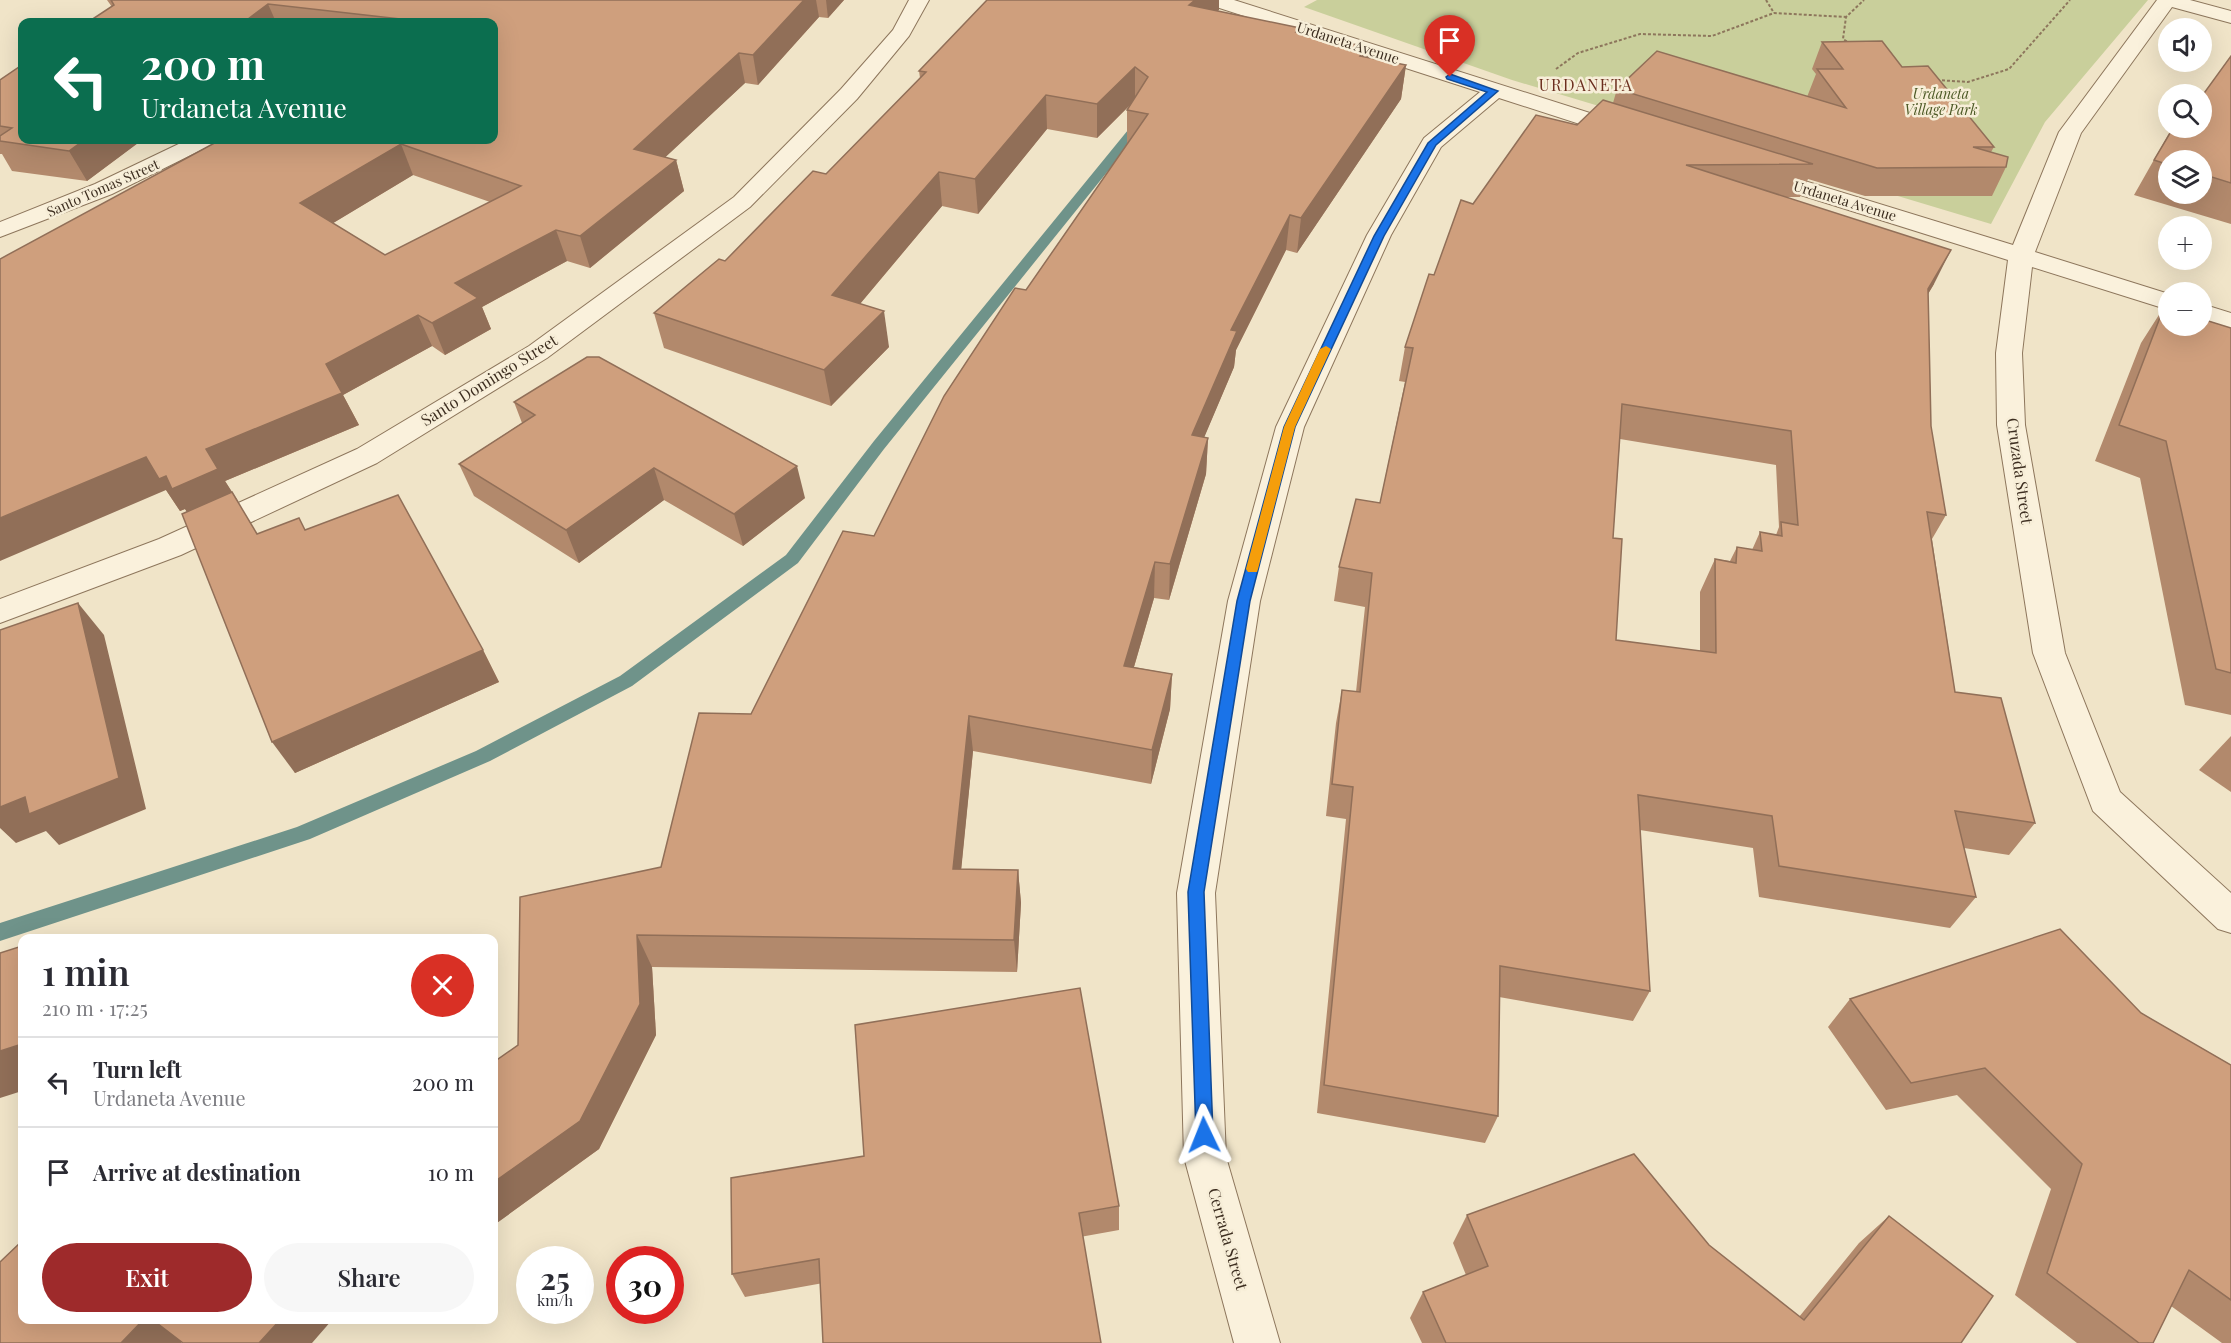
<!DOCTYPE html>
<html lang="en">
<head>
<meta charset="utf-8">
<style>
  body { margin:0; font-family:"Playfair Display",serif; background:#f7f7f7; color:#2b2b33; height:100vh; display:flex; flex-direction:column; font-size:22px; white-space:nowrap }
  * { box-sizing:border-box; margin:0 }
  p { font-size:20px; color:#7c7c81 }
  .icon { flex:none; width:33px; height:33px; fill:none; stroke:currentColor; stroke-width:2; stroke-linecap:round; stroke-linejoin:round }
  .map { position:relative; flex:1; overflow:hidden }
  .drawer { position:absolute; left:18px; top:934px; width:480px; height:390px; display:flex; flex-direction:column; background:#fff; border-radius:12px; box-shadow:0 6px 24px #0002 }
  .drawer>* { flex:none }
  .top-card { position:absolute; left:18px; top:18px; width:480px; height:126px; border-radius:12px; box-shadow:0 6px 24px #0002; background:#0b6e4f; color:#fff; overflow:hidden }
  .controls { position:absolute; left:2158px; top:18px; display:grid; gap:12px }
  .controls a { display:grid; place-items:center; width:54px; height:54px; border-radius:50%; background:#fff; box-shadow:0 6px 24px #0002; font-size:30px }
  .speed { position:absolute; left:516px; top:1246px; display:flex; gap:12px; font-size:30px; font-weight:700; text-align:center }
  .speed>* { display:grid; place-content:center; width:78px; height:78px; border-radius:50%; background:#fff; box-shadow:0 6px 24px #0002; line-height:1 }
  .speed small { font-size:15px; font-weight:400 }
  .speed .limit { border:9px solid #d22; background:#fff; color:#111 }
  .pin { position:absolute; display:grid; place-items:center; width:51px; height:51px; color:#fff; margin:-62px -26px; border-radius:50% 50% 50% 0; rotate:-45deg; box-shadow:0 0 6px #0007 }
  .pin .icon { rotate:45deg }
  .me { position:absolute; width:66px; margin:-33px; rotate:358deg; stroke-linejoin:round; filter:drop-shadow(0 0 4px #0008) }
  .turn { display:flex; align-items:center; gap:21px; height:126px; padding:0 24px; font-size:27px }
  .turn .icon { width:78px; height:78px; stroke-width:2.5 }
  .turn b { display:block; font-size:42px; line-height:51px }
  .round { display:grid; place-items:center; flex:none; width:63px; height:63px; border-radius:32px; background:#f7f7f7 }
  .headline { display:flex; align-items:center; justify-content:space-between; height:102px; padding:0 24px }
  h1 { font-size:36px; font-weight:600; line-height:45px }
  .button { display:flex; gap:12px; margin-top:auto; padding:12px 24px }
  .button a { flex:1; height:69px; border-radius:36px; background:#9e2a2b; color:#fff; font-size:24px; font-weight:600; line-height:69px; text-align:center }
  .button a+a { background:#f7f7f7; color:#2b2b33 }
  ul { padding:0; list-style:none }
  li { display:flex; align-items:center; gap:18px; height:90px; padding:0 24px; border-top:2px solid #e1e1e2 }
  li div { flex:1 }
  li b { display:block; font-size:22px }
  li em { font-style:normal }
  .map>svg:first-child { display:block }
</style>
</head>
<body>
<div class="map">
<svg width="2231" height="1343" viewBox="0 0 2231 1343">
  <rect width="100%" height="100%" fill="#f0e4c8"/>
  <path fill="#c9cf9b" d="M1317 0H2148L2045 122 1991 224 1512 80 1304 7Z"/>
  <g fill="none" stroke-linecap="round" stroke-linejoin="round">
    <path fill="#6f938a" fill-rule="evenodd" d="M1141 118 1145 119V125L884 449 798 563 632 686 490 761 310 839 0 941V923L297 827 476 751 620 676 786 555 874 441 1137 119Z"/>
    <defs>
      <g id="minor">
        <path d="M909 0H929L909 36 857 99 750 207 547 358 377 463 181 555 0 623V599L159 539 357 449 529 346 734 197 841 89 893 30Z"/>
        <path d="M1204 0H1234L1634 127 1637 132 1634 137 1626 139 1499 98 1441 147 1391 235 1304 427 1260 601 1215 893 1226 1157 1280 1343H1234L1184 1157 1177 893 1228 601 1276 427 1367 235 1424 138 1480 92 1207 4Z"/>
        <path d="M2157 0H2190L2231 11V23L2172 7 2081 133 2035 252 2169 294V310L2032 267 2022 353 2025 425 2065 653 2120 792 2231 893V933L2218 929 2093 811 2033 653 1997 425 1996 353 2008 260 1753 180 1749 175 1753 170 1761 168 1769 170 2013 245 2059 132Z"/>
        <path d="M187 140H214L211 145 112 194 0 237V222L95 184Z"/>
        <path d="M2202 304 2231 313V329L2202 320Z"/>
      </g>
    </defs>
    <use href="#minor" stroke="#8d765c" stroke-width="2"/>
    <g stroke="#8d765c" stroke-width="2" stroke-dasharray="3 2" stroke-linecap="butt">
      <path d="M1766 0 1774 13"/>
      <path d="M1851 44 1843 39 1846 17 1864 0"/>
      <path d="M1556 69 1578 53 1640 34 1712 36 1774 13 1846 17"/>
      <path d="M1937 80 1968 82 2009 69 2070 0"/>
    </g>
    <use href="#minor" fill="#faf1dc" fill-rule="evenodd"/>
  </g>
  <g fill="#b2896c" fill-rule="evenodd">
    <path d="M107 0H844L828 18 819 17 758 85 745 83 665 157 676 160 684 191 590 268 567 261 482 307 491 329 445 355 432 346 343 395 359 425 225 481 257 534 305 530 483 650 499 682 295 773 187 512 185 509 180 511 166 490 220 140H494V22H88L112 7ZM413 175 490 202 385 255 333 223Z"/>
    <path d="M987 0H1219L1218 11 1299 33 1367 47 1366 57 1406 65 1401 99 1297 253 1286 250 1236 350 1234 367 1204 437 1208 438 1206 474 1169 600 1154 598 1134 667 1172 674 1170 709 1151 784 973 751 961 869 1018 870 1021 903 1017 972 652 967 656 1035 599 1149 494 1225V1062L518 1045 661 867 751 714 874 536 1026 290 1127 144V110L1132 103 1097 138 1047 129 978 214 942 206 860 304 889 347 831 406 664 348 654 313 725 261 826 174 920 78 919 71Z"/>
    <path d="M1822 42 1902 67 1994 147 1991 152 2006 167 1992 196H1865L1808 179 1800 197H1785L1934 284 1928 294 1931 426 1946 515 1932 539 1955 692 2035 823 2009 855 1964 848 1976 897 1950 928 1759 897 1753 848 1640 830 1650 991 1633 1021 1499 997 1498 1116 1485 1143 1317 1113 1346 819 1326 816 1336 723 1342 690 1356 692 1365 607 1334 601 1339 567 1380 503 1405 382 1399 381 1405 347 1434 275 1473 204 1577 125 1613 103 1617 89 1807 97 1816 74 1812 69ZM1620 439 1776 465 1779 527 1776 535 1760 532 1752 550 1737 547 1730 561 1715 559 1700 592V651L1616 640 1613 538Z"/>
    <path d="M2231 56V224L2134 195 2172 128H2202ZM2169 160H2202V194H2169Z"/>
    <path d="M0 80 142 140 87 181 12 171 2 154H0Z"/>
    <path d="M2164 307 2231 328V715L2185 705 2140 478 2095 461 2141 343Z"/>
    <path d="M514 402 805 498 743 546 664 500 579 563 474 496 459 464 522 423Z"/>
    <path d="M2231 736V792L2199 770Z"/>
    <path d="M1850 999 2141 1013 2231 1065V1343H2222L2171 1306 2153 1343H2077L2015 1295 2051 1189 1957 1095 1886 1110 1828 1027Z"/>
    <path d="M1119 1206V1230L745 1297 732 1274Z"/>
    <path d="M1467 1215 1709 1245 1799 1317 1859 1243 1889 1216 1961 1343H1422L1410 1318 1423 1292 1466 1275 1453 1243Z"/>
  </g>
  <g fill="#916f58">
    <path d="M804 0H816L819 17 758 85 753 55Z"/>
    <path d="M826 0H844L828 18Z"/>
    <path d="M1195 0H1219V10L1188 37 1189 5Z"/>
    <path d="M268 4 276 22H244Z"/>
    <path d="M1367 47 1362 80 1360 56Z"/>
    <path d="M739 53 745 83 642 179 634 149Z"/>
    <path d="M1406 65 1401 99 1297 253 1301 218Z"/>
    <path d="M1135 67V100L1097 138V104Z"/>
    <path d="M1046 95 1047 129 978 214 975 179Z"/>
    <path d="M84 140H142L87 181 69 151Z"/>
    <path d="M401 144 413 175 315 234 300 203Z"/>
    <path d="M676 160 684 191 590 268 580 236Z"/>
    <path d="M939 172 942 206 838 330 832 295Z"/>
    <path d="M1290 215 1286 250 1236 350 1234 367 1190 471 1192 435 1231 330Z"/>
    <path d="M556 230 567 261 482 307 491 329 445 355 432 323 455 283Z"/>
    <path d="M1951 250 1934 284 1911 322 1928 289Z"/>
    <path d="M884 311 889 347 831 406 824 370Z"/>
    <path d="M418 315 432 346 343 395 359 425 225 481 238 501 193 521 185 509 180 511 166 490 0 561V518L146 457 166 476 326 364Z"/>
    <path d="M1208 438 1206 474 1169 600 1170 564Z"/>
    <path d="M797 466 805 498 743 546 734 514Z"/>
    <path d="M654 468 664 500 579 563 566 530Z"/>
    <path d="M1155 562 1154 598 1124 701V666Z"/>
    <path d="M78 603 104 635 146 809 59 845 46 831 16 843 0 828V807L25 797Z"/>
    <path d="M483 650 499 682 295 773 272 742Z"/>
    <path d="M1172 674 1170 709 1151 784 1152 750Z"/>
    <path d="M969 716 973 751 958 902 953 869Z"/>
    <path d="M1018 870 1021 903 1017 972 1014 940Z"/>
    <path d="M637 935 652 967 656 1035 599 1149 494 1225V1182Z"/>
    <path d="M22 1044V1091L0 1098V1051Z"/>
    <path d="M143 1320H162L187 1336 181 1343H121Z"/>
    <path d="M280 1320H332L312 1343H259Z"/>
  </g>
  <g fill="#cf9f7d" stroke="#916f58" stroke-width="1.5" fill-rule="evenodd">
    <path d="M111 0H804L753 55 739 53 634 149 676 160 580 236 556 230 455 283 478 298 432 323 418 315 326 364 342 393 206 449 218 469 172 489 166 476 159 479 146 457 0 518V259L220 140H494V22H427L268 4 244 22H88L114 5ZM401 144 521 186 385 255 300 203Z"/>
    <path d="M987 0H1195L1189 5 1300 28 1296 32 1367 47 1360 56 1406 65 1301 218 1290 215 1231 330 1237 331 1192 435 1208 438 1170 564 1155 562 1124 666 1172 674 1152 750 969 716 953 869 1018 870 1014 940 637 935 640 1004 580 1121 494 1182V1062L518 1045 520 897 661 867 699 713 751 714 843 531 874 536 944 396 1015 288 1026 290 1148 114 1127 110 1148 77 1135 67 1097 104 1046 95 975 179 939 172 832 295 884 311 824 370 654 313 719 259 725 261 813 171 826 174 926 72 919 71Z"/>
    <path d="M1882 41 1902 67 1928 66 1994 147H1973L2008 157 2006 167 1877 168 1617 89 1657 51 1846 108 1817 69H1843L1822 42Z"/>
    <path d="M2231 56V183L2202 174V160H2169V165L2154 160 2173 128H2202V96Z"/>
    <path d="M22 65V140H84L69 151 0 141V136L12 128 0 126V80Z"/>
    <path d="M1603 100 1813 164 1686 165 1951 250 1928 289 1931 426 1946 515 1927 512 1955 692 2001 698 2035 823 1955 811 1976 897 1779 866 1772 816 1638 795 1650 991 1500 966 1498 1116 1324 1085 1353 787 1332 784 1342 690 1360 692 1372 573 1339 567 1356 499 1380 503 1413 348 1405 347 1429 274 1434 275 1461 200 1473 204 1536 115 1577 125ZM1622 404 1791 431 1798 525 1781 522 1782 536 1760 532 1762 551 1737 547 1736 563 1715 559 1716 653 1616 640 1622 539 1613 538Z"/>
    <path d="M2164 307 2169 309V326H2202V319L2231 328V673L2216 669 2166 441 2119 425Z"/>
    <path d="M587 357H599L797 466 734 514 654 468 566 530 459 464 535 415 514 402Z"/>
    <path d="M232 492 257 534 299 518 305 530 398 495 483 650 272 742 182 514Z"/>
    <path d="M78 603 119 778 29 814 25 797 0 807V630Z"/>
    <path d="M2060 929 2141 1013 2231 1065V1300L2189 1270 2153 1343H2139L2047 1273 2082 1164 1985 1068 1911 1083 1850 999Z"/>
    <path d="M22 946V1044L0 1051V953Z"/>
    <path d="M1080 988 1119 1206 1079 1213 1101 1343H823L819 1259 732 1274 731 1178 864 1156 855 1025Z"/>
    <path d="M1634 1154 1709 1245 1804 1320 1889 1216 1993 1296 1961 1343H1446L1423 1292 1488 1266 1467 1215Z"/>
    <path d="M22 1241V1320H143L121 1343H0V1262Z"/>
    <path d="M153 1320H280L259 1343H183Z"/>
  </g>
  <path fill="#1a73e8" stroke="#114b97" stroke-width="1.5" d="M1450 74 1498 91 1436 145 1384 236 1295 427 1250 601 1204 892 1213 1135 1211 1141 1204 1144 1198 1141 1196 1135 1188 892 1237 601 1284 427 1374 236 1428 143 1487 92 1447 79 1446 77Z"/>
  <path fill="#f59e0b" d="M1326 346 1331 349 1295 427 1258 569 1257 572H1248L1246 569 1284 427 1320 349Z"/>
  <g text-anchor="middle" stroke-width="5" stroke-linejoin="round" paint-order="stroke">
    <g font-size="14" fill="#3d2e20" stroke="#f7eed8">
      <text transform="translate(1348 43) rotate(18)" y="5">Urdaneta Avenue</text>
      <text transform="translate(103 188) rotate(-24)" y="5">Santo Tomas Street</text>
      <text transform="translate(1845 201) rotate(17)" y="5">Urdaneta Avenue</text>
    </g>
    <g font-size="14" font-style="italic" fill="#4d5a26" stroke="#f7eed8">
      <text x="1941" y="99">Urdaneta<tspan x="1941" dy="16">Village Park</tspan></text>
    </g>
    <g font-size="16" letter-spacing="1.5" fill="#6b2e1e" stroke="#f7eed8">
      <text x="1586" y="91">URDANETA</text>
    </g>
    <g font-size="16" fill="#3d2e20" stroke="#f7eed8">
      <text transform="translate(489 380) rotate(-32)" y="6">Santo Domingo Street</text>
      <text transform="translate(2020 471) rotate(82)" y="6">Cruzada Street</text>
      <text transform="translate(1228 1239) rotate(74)" y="6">Cerrada Street</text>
    </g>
  </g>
</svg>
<div class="controls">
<a><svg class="icon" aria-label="sound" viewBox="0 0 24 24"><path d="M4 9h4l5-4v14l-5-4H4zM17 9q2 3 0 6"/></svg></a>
<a><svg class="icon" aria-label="search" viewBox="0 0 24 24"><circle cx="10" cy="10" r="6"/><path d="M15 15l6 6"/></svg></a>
<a><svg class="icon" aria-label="layers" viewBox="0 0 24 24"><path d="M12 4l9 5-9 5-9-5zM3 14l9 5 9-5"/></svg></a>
<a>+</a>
<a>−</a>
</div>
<div class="speed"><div>25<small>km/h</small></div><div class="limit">30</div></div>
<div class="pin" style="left:1450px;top:77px;background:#d93025"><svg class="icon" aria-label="arrive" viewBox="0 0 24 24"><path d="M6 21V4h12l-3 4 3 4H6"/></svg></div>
<svg class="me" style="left:1204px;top:1135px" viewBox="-20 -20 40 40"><path d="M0-17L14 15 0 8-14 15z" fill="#1a73e8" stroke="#fff" stroke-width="4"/></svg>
<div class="top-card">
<div class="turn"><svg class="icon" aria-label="left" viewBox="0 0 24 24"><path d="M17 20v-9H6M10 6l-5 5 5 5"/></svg><div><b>200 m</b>Urdaneta Avenue</div></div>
</div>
<section class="drawer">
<div class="headline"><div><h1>1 min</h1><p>210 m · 17:25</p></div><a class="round" style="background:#d93025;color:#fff"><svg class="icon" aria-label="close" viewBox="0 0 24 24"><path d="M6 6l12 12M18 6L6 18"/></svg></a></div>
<ul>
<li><svg class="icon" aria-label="left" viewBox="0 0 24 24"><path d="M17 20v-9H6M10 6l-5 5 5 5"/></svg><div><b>Turn left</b><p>Urdaneta Avenue</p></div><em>200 m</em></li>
<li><svg class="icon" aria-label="arrive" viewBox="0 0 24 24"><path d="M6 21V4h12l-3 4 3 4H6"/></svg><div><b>Arrive at destination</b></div><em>10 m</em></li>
</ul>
<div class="button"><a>Exit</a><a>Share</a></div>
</section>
</div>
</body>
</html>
